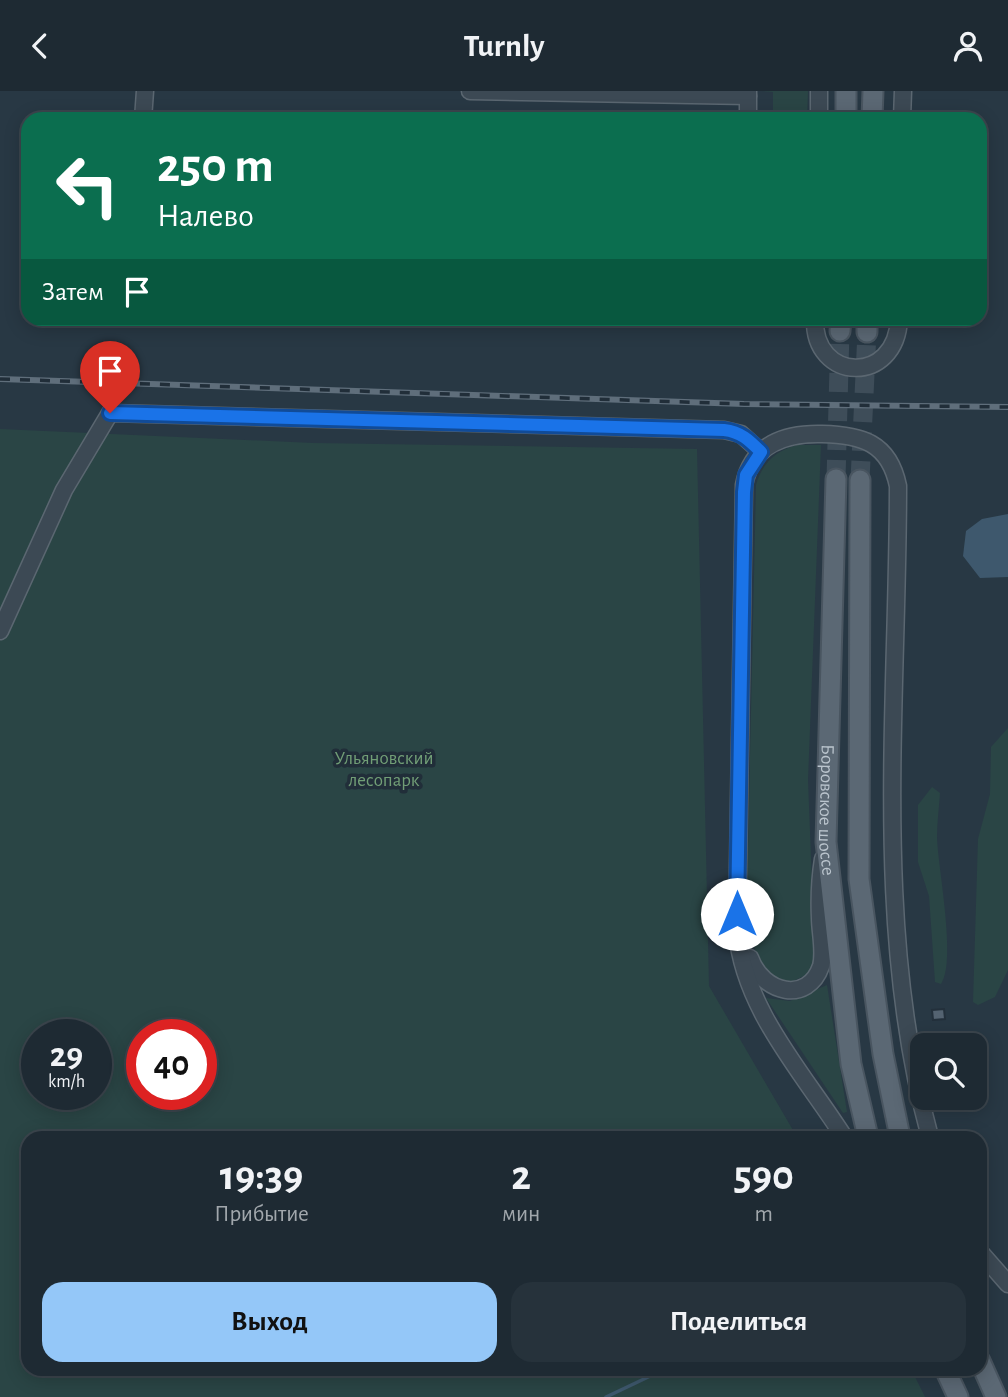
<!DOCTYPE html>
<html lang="ru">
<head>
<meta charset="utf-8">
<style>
  body { margin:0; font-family:"Alegreya Sans",sans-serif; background:#26323b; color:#f1f3f6; height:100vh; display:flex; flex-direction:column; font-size:26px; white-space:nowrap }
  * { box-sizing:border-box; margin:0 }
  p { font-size:23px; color:#a1a7ac }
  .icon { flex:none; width:38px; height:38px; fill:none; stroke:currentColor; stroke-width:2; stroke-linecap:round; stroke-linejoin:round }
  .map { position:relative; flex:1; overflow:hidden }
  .drawer { position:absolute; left:21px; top:1040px; width:966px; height:245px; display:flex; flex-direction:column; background:#1e2a33; border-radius:21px; box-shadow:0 4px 18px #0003,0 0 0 2px #3c464e }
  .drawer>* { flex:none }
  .hud { position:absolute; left:21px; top:21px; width:966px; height:214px; border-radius:21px; box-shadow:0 4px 18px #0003,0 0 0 2px #3c464e; background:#0b6e4f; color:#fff; overflow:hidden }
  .fabs { position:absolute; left:910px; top:942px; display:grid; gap:14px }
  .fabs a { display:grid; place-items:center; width:77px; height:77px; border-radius:14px; background:#1e2a33; box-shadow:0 4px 18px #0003,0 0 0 2px #3c464e; font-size:35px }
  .speed { position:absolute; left:21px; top:928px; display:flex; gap:14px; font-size:35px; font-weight:700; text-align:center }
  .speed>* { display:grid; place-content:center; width:91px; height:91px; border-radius:50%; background:#1e2a33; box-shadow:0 4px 18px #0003,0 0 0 2px #3c464e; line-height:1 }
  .speed small { font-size:18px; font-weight:400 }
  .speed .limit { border:10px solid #d22; background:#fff; color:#111 }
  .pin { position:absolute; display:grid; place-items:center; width:60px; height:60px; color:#fff; margin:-72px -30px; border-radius:50% 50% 50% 0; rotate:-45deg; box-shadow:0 0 7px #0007 }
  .pin .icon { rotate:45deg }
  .me { position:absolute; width:77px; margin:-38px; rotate:0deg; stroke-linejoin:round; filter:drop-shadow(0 0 5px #0008) }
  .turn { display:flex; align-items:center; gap:24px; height:147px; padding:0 21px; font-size:32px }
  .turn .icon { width:91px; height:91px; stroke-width:2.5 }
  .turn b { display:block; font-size:49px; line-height:60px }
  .then { display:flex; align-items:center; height:66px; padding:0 21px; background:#0003; gap:14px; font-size:26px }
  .eta { display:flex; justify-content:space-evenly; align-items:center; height:119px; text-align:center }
  .eta b { font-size:42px; font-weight:700; line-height:49px }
  .action { display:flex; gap:14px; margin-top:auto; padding:14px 21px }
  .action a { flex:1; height:80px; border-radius:21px; background:#94c7f8; color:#111; font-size:28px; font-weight:700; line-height:80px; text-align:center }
  .action a+a { background:#26323b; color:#f1f3f6 }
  header { display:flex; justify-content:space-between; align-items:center; height:91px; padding:0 21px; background:#1e2a33; font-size:32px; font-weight:700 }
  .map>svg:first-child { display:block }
</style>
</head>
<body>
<header><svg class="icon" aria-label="back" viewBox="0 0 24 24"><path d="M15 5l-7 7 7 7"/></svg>Turnly<svg class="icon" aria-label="person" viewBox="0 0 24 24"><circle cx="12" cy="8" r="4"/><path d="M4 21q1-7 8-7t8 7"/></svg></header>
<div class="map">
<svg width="1008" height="1306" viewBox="0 0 1008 1306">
  <rect width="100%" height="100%" fill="#283844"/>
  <g fill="#2a4545" fill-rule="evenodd">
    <path d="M762 0H808L807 28H773V1Z"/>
    <path d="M0 338 313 352 697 358 709 895 797 1046H28V1278H911L925 1306H0ZM37 943H96V1003H37ZM142 943H201V1003H142Z"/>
    <path d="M798 354H821L808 689 815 870 806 884 789 892C740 889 748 791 748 757L756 394C762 372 776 359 798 354Z"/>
    <path d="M1008 637V879L995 906 978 914 973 911 978 748 990 703 991 656Z"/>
    <path d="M932 696 940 702C939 717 937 732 937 746 938 778 957 871 941 893L935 891 929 805 918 771V714Z"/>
    <path d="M827 894 847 1021 843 1022 766 907 790 910Z"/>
  </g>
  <path fill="#3e586d" d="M1008 423V486L980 487 963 465 966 440 982 428Z"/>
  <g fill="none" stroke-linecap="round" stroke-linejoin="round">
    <path stroke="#3e586d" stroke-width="3.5" d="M606 1306 665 1278"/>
  </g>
  <path fill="#546371" stroke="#23303b" stroke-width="2" d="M944 918 945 928 933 929 932 919Z"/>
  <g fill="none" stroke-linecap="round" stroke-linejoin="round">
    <g stroke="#3e4d59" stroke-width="19" stroke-dasharray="19 10" stroke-linecap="butt">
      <path d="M836 388 840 240"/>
      <path d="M860 389 867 241"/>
    </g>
    <defs>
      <g id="minor">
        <path d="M470 0 748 5"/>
        <path d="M143 28 145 0"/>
        <path d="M748 28V0"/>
        <path d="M819 28V0"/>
        <path d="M902 28 903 0"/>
        <path d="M815 228C813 291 896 295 899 228"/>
        <path d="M0 540 64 399 110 322 724 339 741 343 761 361"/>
        <path d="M750 867C763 903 808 913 821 875 825 861 820 841 820 827 819 807 820 787 823 768"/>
        <path d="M844 1046C804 983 744 919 737 841L744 394C752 353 785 342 822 343 861 344 889 351 898 395 898 612 872 835 930 1046"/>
        <path d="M980 1161 1008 1193"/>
      </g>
      <g id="major">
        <path d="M846 28V0"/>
        <path d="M872 28 873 0"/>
        <path d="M840 240 841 228"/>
        <path d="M867 241V228"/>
        <path id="s1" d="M836 388 826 751 851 973 868 1046"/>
        <path d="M860 389 859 788 883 963 900 1046"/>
        <path d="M980 1270 996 1306"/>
        <path d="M945 1278 958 1306"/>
      </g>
    </defs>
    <use href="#minor" stroke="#5b6771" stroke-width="19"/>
    <use href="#major" stroke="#495560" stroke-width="23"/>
    <use href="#minor" stroke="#3c4954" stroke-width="16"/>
    <use href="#major" stroke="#5b6874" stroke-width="19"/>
    <defs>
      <path id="rail" d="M0 288 744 313 1008 316"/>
    </defs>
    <use href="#rail" stroke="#5f6e7b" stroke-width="6"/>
    <use href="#rail" stroke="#212e39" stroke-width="3.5" stroke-dasharray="10" stroke-linecap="butt"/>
  </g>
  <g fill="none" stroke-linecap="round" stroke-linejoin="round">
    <defs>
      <path id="route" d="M110 322 724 339C741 341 749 349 761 361L746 384 744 401 737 823"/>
    </defs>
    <use href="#route" stroke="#114b97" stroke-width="18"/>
    <use href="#route" stroke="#1a73e8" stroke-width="12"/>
  </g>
  <g text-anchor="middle" stroke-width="7" stroke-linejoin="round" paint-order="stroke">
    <g font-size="19" fill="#719e76" stroke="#212e39">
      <text x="384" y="673">Ульяновский<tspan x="384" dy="22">лесопарк</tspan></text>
    </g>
    <g font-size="19" fill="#bac4cd" stroke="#212e39">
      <text dy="7" stroke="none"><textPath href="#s1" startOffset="331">Боровское шоссе</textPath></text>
    </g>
  </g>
</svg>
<div class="fabs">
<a><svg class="icon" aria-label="search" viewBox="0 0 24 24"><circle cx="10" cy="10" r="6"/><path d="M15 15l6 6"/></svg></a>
</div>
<div class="speed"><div>29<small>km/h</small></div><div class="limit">40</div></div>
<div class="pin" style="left:110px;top:322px;background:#d93025"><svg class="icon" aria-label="arrive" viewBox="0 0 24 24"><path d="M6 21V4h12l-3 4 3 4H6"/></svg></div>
<svg class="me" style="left:737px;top:823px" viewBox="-20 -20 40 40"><circle r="19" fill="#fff"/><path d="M0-13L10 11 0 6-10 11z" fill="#1a73e8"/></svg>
<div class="hud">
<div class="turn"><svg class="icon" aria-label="left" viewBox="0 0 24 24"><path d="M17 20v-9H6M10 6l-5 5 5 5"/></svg><div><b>250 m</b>Налево</div></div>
<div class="then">Затем<svg class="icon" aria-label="arrive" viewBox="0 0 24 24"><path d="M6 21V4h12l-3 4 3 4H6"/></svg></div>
</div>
<section class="drawer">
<div class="eta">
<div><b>19:39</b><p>Прибытие</p></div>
<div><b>2</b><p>мин</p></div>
<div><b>590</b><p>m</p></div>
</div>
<div class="action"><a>Выход</a><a>Поделиться</a></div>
</section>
</div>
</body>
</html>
